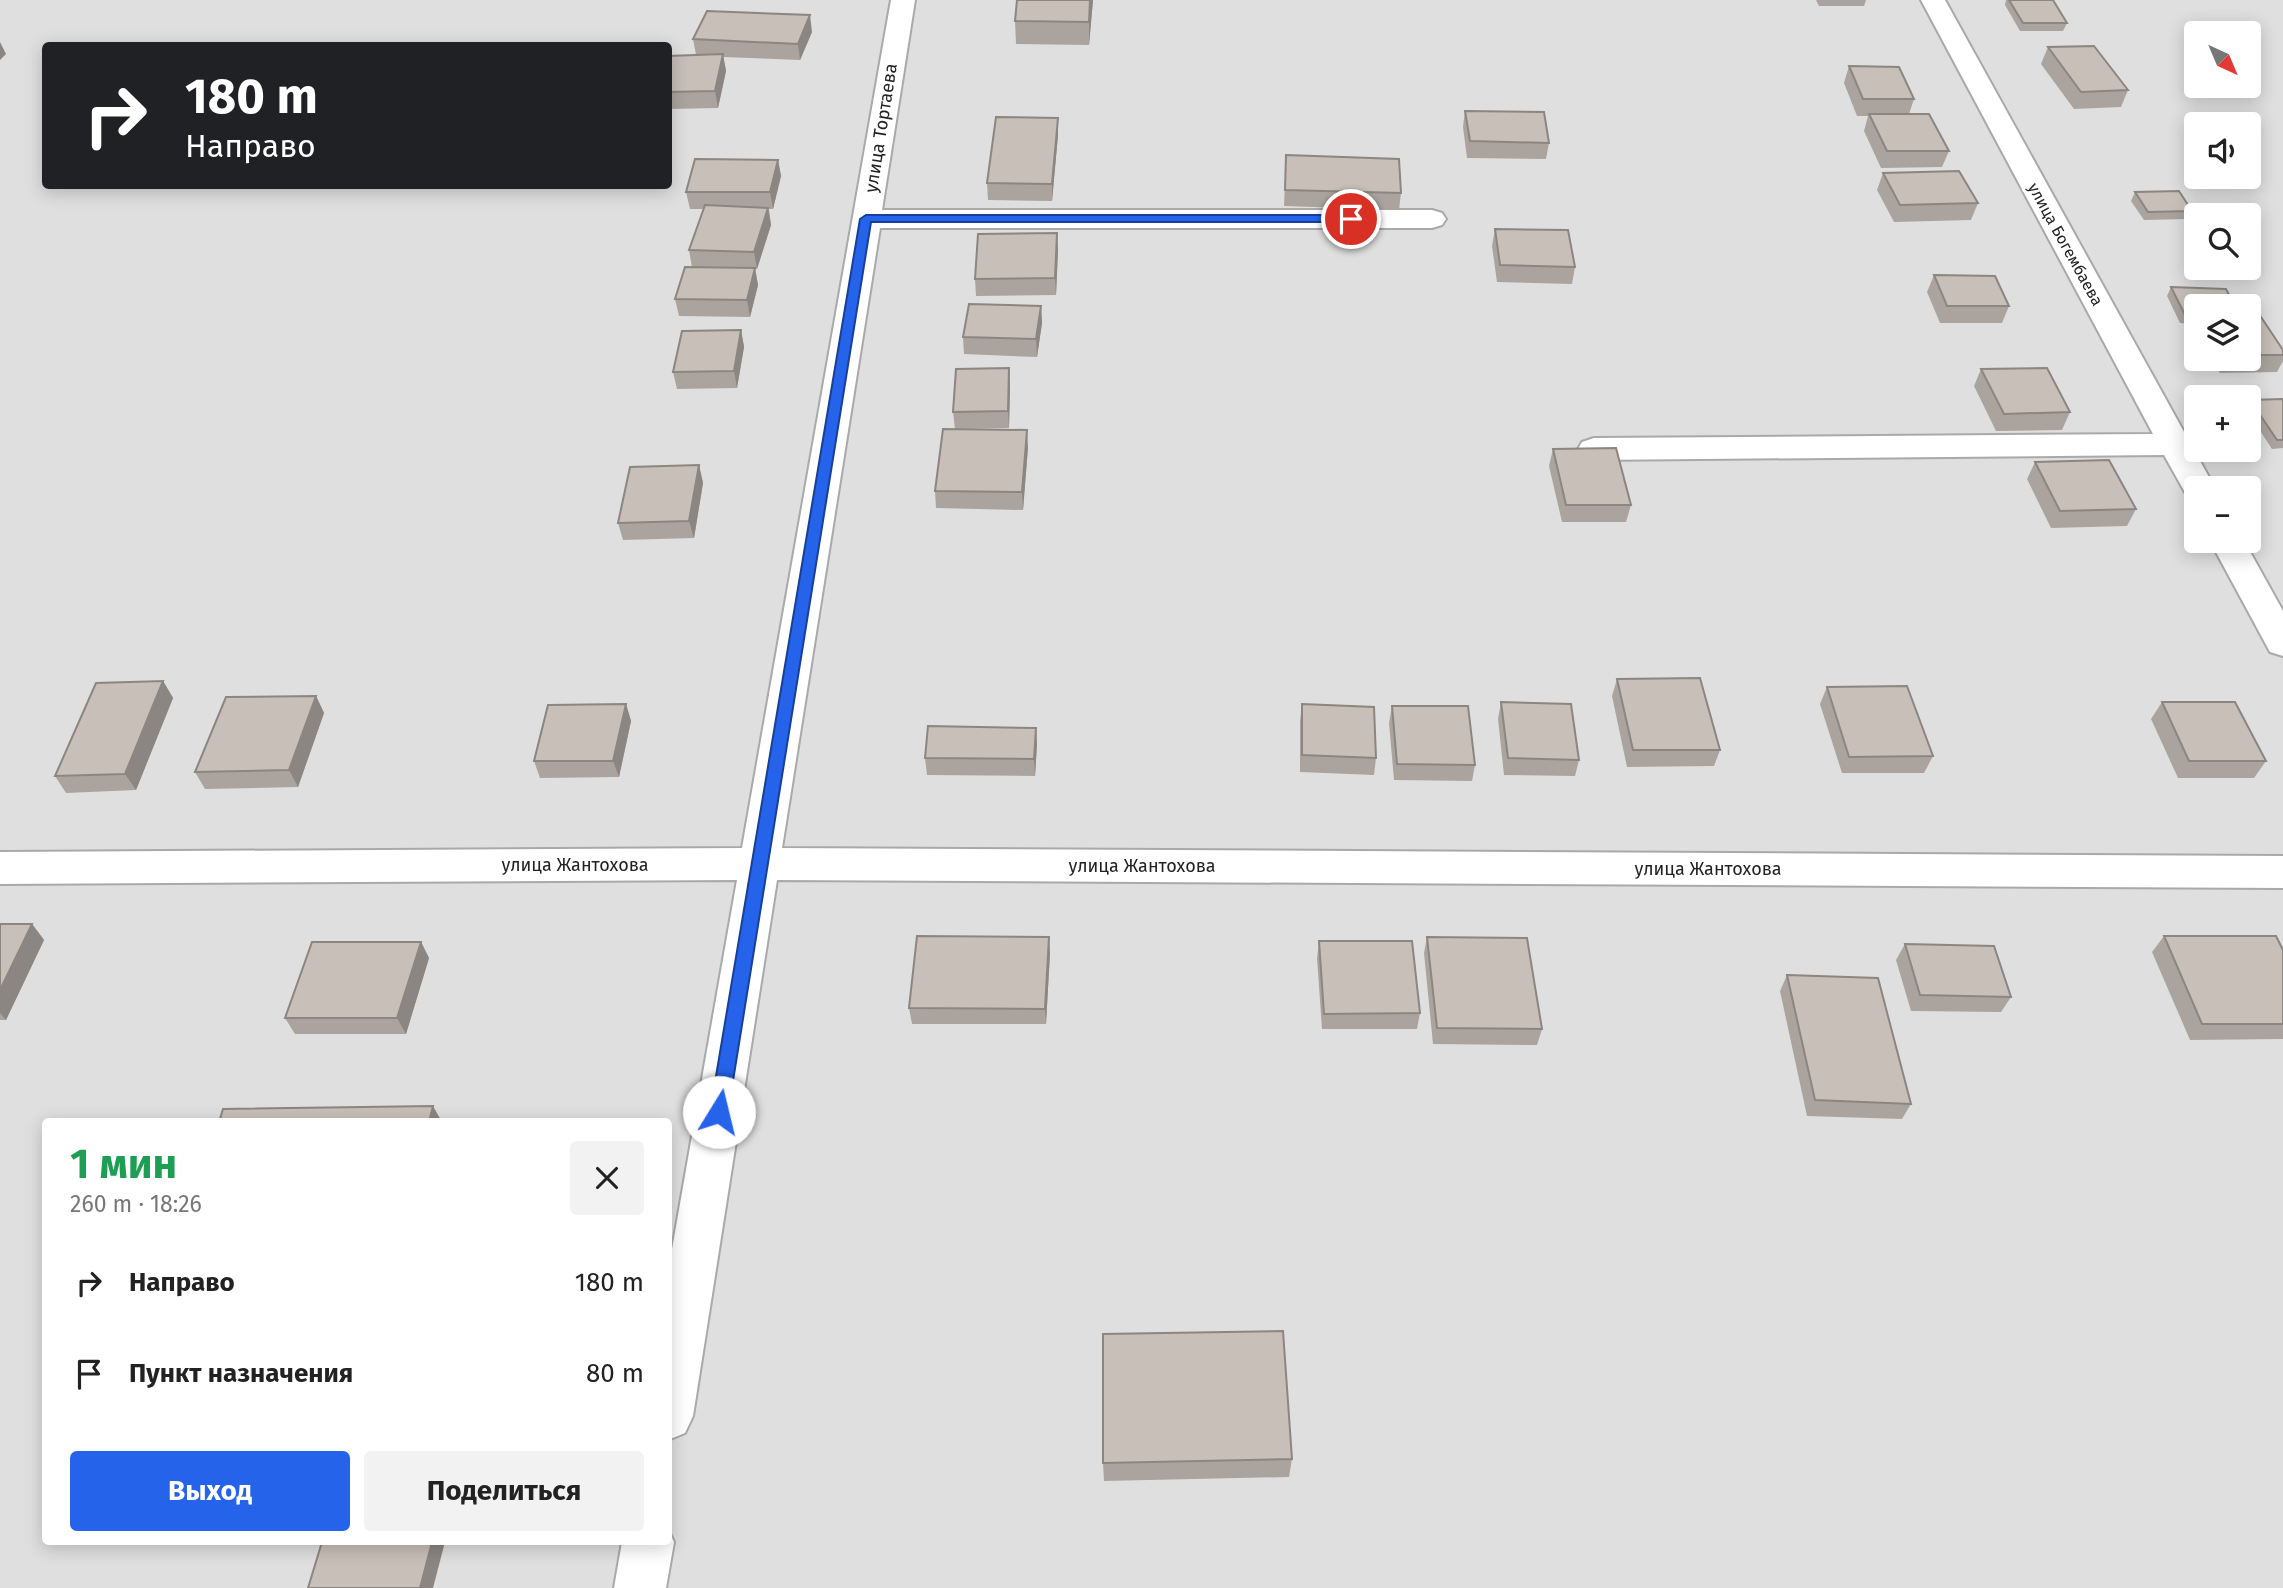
<!DOCTYPE html>
<html lang="ru">
<head>
<meta charset="utf-8">
<style>
  body { margin:0; font-family:"Fira Sans",sans-serif; background:#f2f2f2; color:#222; height:100vh; display:flex; flex-direction:column; font-size:26px; white-space:nowrap }
  * { box-sizing:border-box; margin:0 }
  p { font-size:23px; color:#767676 }
  .icon { flex:none; width:38px; height:38px; fill:none; stroke:currentColor; stroke-width:2; stroke-linecap:round; stroke-linejoin:round }
  .map { position:relative; flex:1; overflow:hidden }
  .panel { position:absolute; left:42px; top:1118px; width:630px; height:427px; display:flex; flex-direction:column; background:#fff; border-radius:7px; box-shadow:0 4px 18px #0003 }
  .panel>* { flex:none }
  .banner { position:absolute; left:42px; top:42px; width:630px; height:147px; border-radius:7px; box-shadow:0 4px 18px #0003; background:#202124; color:#fff; overflow:hidden }
  .needle { width:46px; rotate:136deg }
  .tools { position:absolute; left:2184px; top:21px; display:grid; gap:14px }
  .tools a { display:grid; place-items:center; width:77px; height:77px; border-radius:7px; background:#fff; box-shadow:0 4px 18px #0003; font-size:35px }
  .pin { position:absolute; display:grid; place-items:center; width:60px; height:60px; color:#fff; margin:-30px; border:4px solid #fff; border-radius:50%; box-shadow:0 2px 7px #0007 }
  .me { position:absolute; width:77px; margin:-38px; rotate:9deg; stroke-linejoin:round; filter:drop-shadow(0 0 5px #0008) }
  .turn { display:flex; align-items:center; gap:24px; height:147px; padding:0 28px; font-size:32px }
  .turn .icon { width:91px; height:91px; stroke-width:2.5 }
  .turn b { display:block; font-size:49px; line-height:60px }
  .round { display:grid; place-items:center; flex:none; width:74px; height:74px; border-radius:7px; background:#f2f2f2 }
  .summary { display:flex; align-items:center; justify-content:space-between; height:119px; padding:0 28px }
  h1 { font-size:42px; font-weight:700; line-height:52px; color:#1e9e55 }
  .action { display:flex; gap:14px; margin-top:auto; padding:14px 28px }
  .action a { flex:1; height:80px; border-radius:7px; background:#2563eb; color:#fff; font-size:28px; font-weight:700; line-height:80px; text-align:center }
  .action a+a { background:#f2f2f2; color:#222 }
  ul { padding:0; list-style:none }
  li { display:flex; align-items:center; gap:21px; height:91px; padding:0 28px }
  li div { flex:1 }
  li b { display:block; font-size:26px }
  li em { font-style:normal }
  .map>svg:first-child { display:block }
</style>
</head>
<body>
<div class="map">
<svg width="2283" height="1588" viewBox="0 0 2283 1588">
  <rect width="100%" height="100%" fill="#f2efe9"/>
  <path fill="#e0dfdf" fill-rule="evenodd" d="M0 0H2283V1588H0ZM2196 33H2249V86H2196ZM46 46H668V186H46ZM2196 124H2249V177H2196ZM2196 215H2249V268H2196ZM2196 306H2249V359H2196ZM2196 397H2249V450H2196ZM2196 488H2249V541H2196ZM46 1122H668V1542H46Z"/>
  <g fill="none" stroke-linecap="round" stroke-linejoin="round">
    <defs>
      <g id="minor">
        <path d="M891 0H915L882 210H1432L1442 213 1446 219 1442 225 1432 228H880L782 848 2283 856V888L777 880 693 1416 685 1433 668 1440V1272L737 880 0 884V852L742 848Z"/>
        <path d="M1921 0H1945L2215 488H2196V498L2187 496 2164 455 1594 460 1582 456 1578 449 1582 442 1594 438 2153 434Z"/>
        <path d="M2210 541H2244L2283 611V656L2270 652Z"/>
        <path d="M668 1529 674 1542 666 1588H614L622 1542H668Z"/>
      </g>
    </defs>
    <use href="#minor" stroke="#a9a9a9" stroke-width="4"/>
    <use href="#minor" fill="#fff" fill-rule="evenodd"/>
  </g>
  <g fill="#aba49e">
    <path d="M1017 0H1093L1089 45 1016 44 1015 21Z"/>
    <path d="M1816 0H1866L1864 6H1819Z"/>
    <path d="M2006 0H2053L2067 23 2063 31H2020L2005 5Z"/>
    <path d="M812 32 800 60 723 57 726 71 718 108 668 109V56L696 55 693 39Z"/>
    <path d="M2048 47 2128 90 2121 107 2074 109 2041 64Z"/>
    <path d="M1849 66 1914 99 1909 114 1949 151 1942 167 1881 168 1864 131 1868 116H1857L1844 83Z"/>
    <path d="M1465 111 1549 143 1546 159 1467 158 1463 127Z"/>
    <path d="M1058 135 1052 201 988 200 987 183Z"/>
    <path d="M1286 155 1401 193 1399 210 1284 206Z"/>
    <path d="M778 160 781 176 773 209H769L771 225 757 269H755L758 285 750 317 679 316 675 299 724 268 692 267 689 250 704 209H690L686 192Z"/>
    <path d="M1883 173 1978 203 1971 220 1894 222 1877 190Z"/>
    <path d="M2135 192 2192 211 2188 219 2144 220 2131 201Z"/>
    <path d="M1495 229 1575 267 1572 284 1497 282 1492 246Z"/>
    <path d="M1057 233 1058 250 1056 295 976 296 975 279Z"/>
    <path d="M1934 275 2009 306 2002 323H1940L1927 292Z"/>
    <path d="M2171 287 2196 306V324L2180 323 2167 296Z"/>
    <path d="M1041 306 1042 323 1037 357 964 354 963 337Z"/>
    <path d="M2249 314 2283 350V361L2277 372 2220 373 2211 359H2249Z"/>
    <path d="M741 330 744 347 737 388 677 389 673 372Z"/>
    <path d="M1981 369 2070 412 2062 430 1996 431 1974 386Z"/>
    <path d="M1010 385 1009 428 955 429 953 412Z"/>
    <path d="M2283 399V448L2272 449 2249 414V403L2250 400Z"/>
    <path d="M1028 447 1023 510 936 508 935 491Z"/>
    <path d="M1553 449 1631 505 1626 522H1562L1549 466Z"/>
    <path d="M2035 462 2136 509 2127 526 2051 528 2027 479Z"/>
    <path d="M699 465 703 483 694 538 623 540 618 523Z"/>
    <path d="M1617 679 1720 750 1714 766 1627 767 1612 696Z"/>
    <path d="M163 681 173 698 136 790 66 793 55 776Z"/>
    <path d="M1827 687 1933 756 1924 773H1842L1820 704Z"/>
    <path d="M316 696 324 713 298 787 205 789 195 772Z"/>
    <path d="M1501 702 1579 760 1575 776 1504 775 1498 719Z"/>
    <path d="M2162 702 2266 761 2254 778H2178L2151 719Z"/>
    <path d="M626 704 631 721 619 777 540 778 534 761Z"/>
    <path d="M1302 704 1376 758 1374 775 1300 772V721Z"/>
    <path d="M1392 706 1475 765 1472 781 1394 780 1389 723Z"/>
    <path d="M1036 728 1037 744 1035 776 927 775 925 758Z"/>
    <path d="M0 924H32L44 940 6 1020H0Z"/>
    <path d="M2164 936 2283 950V1039L2190 1040 2152 952Z"/>
    <path d="M1427 937 1542 1029 1537 1045 1433 1044 1424 953Z"/>
    <path d="M1319 941 1420 1013 1417 1029H1322L1317 958Z"/>
    <path d="M421 942 429 958 406 1034H295L285 1018Z"/>
    <path d="M1905 944 2011 997 2001 1012 1911 1011 1896 960Z"/>
    <path d="M1050 953 1046 1024H912L909 1008Z"/>
    <path d="M1787 975 1911 1104 1902 1119 1807 1116 1780 991Z"/>
    <path d="M1292 1459 1289 1477 1104 1481 1103 1463Z"/>
  </g>
  <g fill="#8b8681">
    <path d="M1090 0H1093L1089 45V22Z"/>
    <path d="M810 15 812 32 800 60 798 44Z"/>
    <path d="M0 42 6 54 0 60Z"/>
    <path d="M723 54 726 71 718 108 715 91Z"/>
    <path d="M1058 118V135L1052 201V184Z"/>
    <path d="M778 160 781 176 773 209 770 192Z"/>
    <path d="M768 208 771 225 757 269 754 252Z"/>
    <path d="M1057 233 1058 250 1056 295 1055 278Z"/>
    <path d="M755 268 758 285 750 317 747 300Z"/>
    <path d="M1041 306 1042 323 1037 357 1036 339Z"/>
    <path d="M741 330 744 347 737 388 734 371Z"/>
    <path d="M1009 368 1010 385 1009 428 1008 411Z"/>
    <path d="M1027 430 1028 447 1023 510 1022 492Z"/>
    <path d="M699 465 703 483 694 538 689 521Z"/>
    <path d="M163 681 173 698 136 790 125 774Z"/>
    <path d="M316 696 324 713 298 787 289 770Z"/>
    <path d="M626 704 631 721 619 777 613 761Z"/>
    <path d="M1036 728 1037 744 1035 776 1034 759Z"/>
    <path d="M32 924 44 940 6 1020 0 1013V990Z"/>
    <path d="M1049 937 1050 953 1046 1024 1045 1009Z"/>
    <path d="M421 942 429 958 406 1034 397 1018Z"/>
    <path d="M433 1106 442 1122H429Z"/>
    <path d="M432 1542H445L433 1588H420Z"/>
  </g>
  <g fill="#c7bfb8" stroke="#8b8681" stroke-width="2">
    <path d="M1017 0H1090L1089 22 1015 21Z"/>
    <path d="M2009 0H2053L2067 23H2023Z"/>
    <path d="M707 11 810 15 798 44 693 39Z"/>
    <path d="M2094 46 2128 90 2081 92 2048 47Z"/>
    <path d="M723 54 715 91 668 92V56Z"/>
    <path d="M1849 66 1899 67 1914 99H1863Z"/>
    <path d="M1465 111 1544 112 1549 143 1470 141Z"/>
    <path d="M1869 114H1929L1949 151H1887Z"/>
    <path d="M996 117 1058 118 1052 184 987 183Z"/>
    <path d="M1286 155 1399 159 1401 193 1285 190Z"/>
    <path d="M695 159 778 160 770 192H686Z"/>
    <path d="M1959 171 1978 203 1900 205 1883 173Z"/>
    <path d="M2179 191 2192 211 2148 212 2135 192Z"/>
    <path d="M705 205 768 208 754 252 689 250Z"/>
    <path d="M1495 229 1568 230 1575 267 1500 265Z"/>
    <path d="M1057 233 1055 278 975 279 978 234Z"/>
    <path d="M685 267 755 268 747 300 675 299Z"/>
    <path d="M1934 275 1995 276 2009 306H1947Z"/>
    <path d="M2171 287 2226 289 2235 306H2196V315H2185Z"/>
    <path d="M969 304 1041 306 1036 339 963 337Z"/>
    <path d="M2249 314H2259L2283 350V355H2249Z"/>
    <path d="M741 330 734 371 673 372 682 331Z"/>
    <path d="M1009 368 1008 411 953 412 956 369Z"/>
    <path d="M2047 368 2070 412 2004 414 1981 369Z"/>
    <path d="M2283 399V440H2277L2250 400Z"/>
    <path d="M943 429 1027 430 1022 492 935 491Z"/>
    <path d="M1616 448 1631 505H1566L1553 449Z"/>
    <path d="M2109 460 2136 509 2060 511 2035 462Z"/>
    <path d="M699 465 689 521 618 523 630 467Z"/>
    <path d="M1700 678 1720 750H1633L1617 679Z"/>
    <path d="M163 681 125 774 55 776 96 683Z"/>
    <path d="M1907 686 1933 756 1849 757 1827 687Z"/>
    <path d="M316 696 289 770 195 772 226 697Z"/>
    <path d="M1501 702 1571 704 1579 760 1508 758Z"/>
    <path d="M2162 702H2235L2266 761H2189Z"/>
    <path d="M626 704 613 761H534L548 705Z"/>
    <path d="M1302 704 1374 707 1376 758 1302 755Z"/>
    <path d="M1392 706H1468L1475 765 1397 764Z"/>
    <path d="M928 726 1036 728 1034 759 925 758Z"/>
    <path d="M0 924H32L0 990Z"/>
    <path d="M917 936 1049 937 1045 1009 909 1008Z"/>
    <path d="M2164 936H2276L2283 950V1024H2202Z"/>
    <path d="M1427 937 1527 938 1542 1029 1437 1028Z"/>
    <path d="M1319 941H1412L1420 1013 1324 1014Z"/>
    <path d="M312 942H421L397 1018H285Z"/>
    <path d="M1905 944 1994 946 2011 997 1920 995Z"/>
    <path d="M1787 975 1878 978 1911 1104 1815 1100Z"/>
    <path d="M433 1106 429 1122H219L223 1109Z"/>
    <path d="M1283 1331 1292 1459 1103 1463V1334Z"/>
    <path d="M322 1542H432L420 1588H308Z"/>
  </g>
  <path fill="#2563eb" stroke="#184099" stroke-width="2" d="M866 215H1351L1357 219 1351 222H871L728 1112 725 1118H712L710 1112 860 219Z"/>
  <g text-anchor="middle" stroke-width="6" stroke-linejoin="round" paint-order="stroke">
    <g font-size="16" fill="#222" stroke="#fff">
      <text transform="translate(2066 244) rotate(61)" y="6">улица Богембаева</text>
    </g>
    <g font-size="18" fill="#222" stroke="#fff">
      <text transform="translate(881 128) rotate(-81)" y="6">улица Тортаева</text>
      <text x="575" y="871">улица Жантохова</text>
      <text x="1142" y="872">улица Жантохова</text>
      <text x="1708" y="875">улица Жантохова</text>
    </g>
  </g>
</svg>
<div class="tools">
<a><svg class="needle" viewBox="-14 -14 28 28"><path d="M0-13l5 13h-10z" fill="#e53935"/><path d="M0 13l5-13h-10z" fill="#767676"/></svg></a>
<a><svg class="icon" aria-label="sound" viewBox="0 0 24 24"><path d="M4 9h4l5-4v14l-5-4H4zM17 9q2 3 0 6"/></svg></a>
<a><svg class="icon" aria-label="search" viewBox="0 0 24 24"><circle cx="10" cy="10" r="6"/><path d="M15 15l6 6"/></svg></a>
<a><svg class="icon" aria-label="layers" viewBox="0 0 24 24"><path d="M12 4l9 5-9 5-9-5zM3 14l9 5 9-5"/></svg></a>
<a>+</a>
<a>−</a>
</div>
<div class="pin" style="left:1351px;top:219px;background:#d93025"><svg class="icon" aria-label="arrive" viewBox="0 0 24 24"><path d="M6 21V4h12l-3 4 3 4H6"/></svg></div>
<svg class="me" style="left:719px;top:1112px" viewBox="-20 -20 40 40"><circle r="19" fill="#fff"/><path d="M0-13L10 11 0 6-10 11z" fill="#2563eb"/></svg>
<div class="banner">
<div class="turn"><svg class="icon" aria-label="right" viewBox="0 0 24 24"><path d="M7 20v-9h11M14 6l5 5-5 5"/></svg><div><b>180 m</b>Направо</div></div>
</div>
<section class="panel">
<div class="summary"><div><h1>1 мин</h1><p>260 m · 18:26</p></div><a class="round"><svg class="icon" aria-label="close" viewBox="0 0 24 24"><path d="M6 6l12 12M18 6L6 18"/></svg></a></div>
<ul>
<li><svg class="icon" aria-label="right" viewBox="0 0 24 24"><path d="M7 20v-9h11M14 6l5 5-5 5"/></svg><div><b>Направо</b></div><em>180 m</em></li>
<li><svg class="icon" aria-label="arrive" viewBox="0 0 24 24"><path d="M6 21V4h12l-3 4 3 4H6"/></svg><div><b>Пункт назначения</b></div><em>80 m</em></li>
</ul>
<div class="action"><a>Выход</a><a>Поделиться</a></div>
</section>
</div>
</body>
</html>
